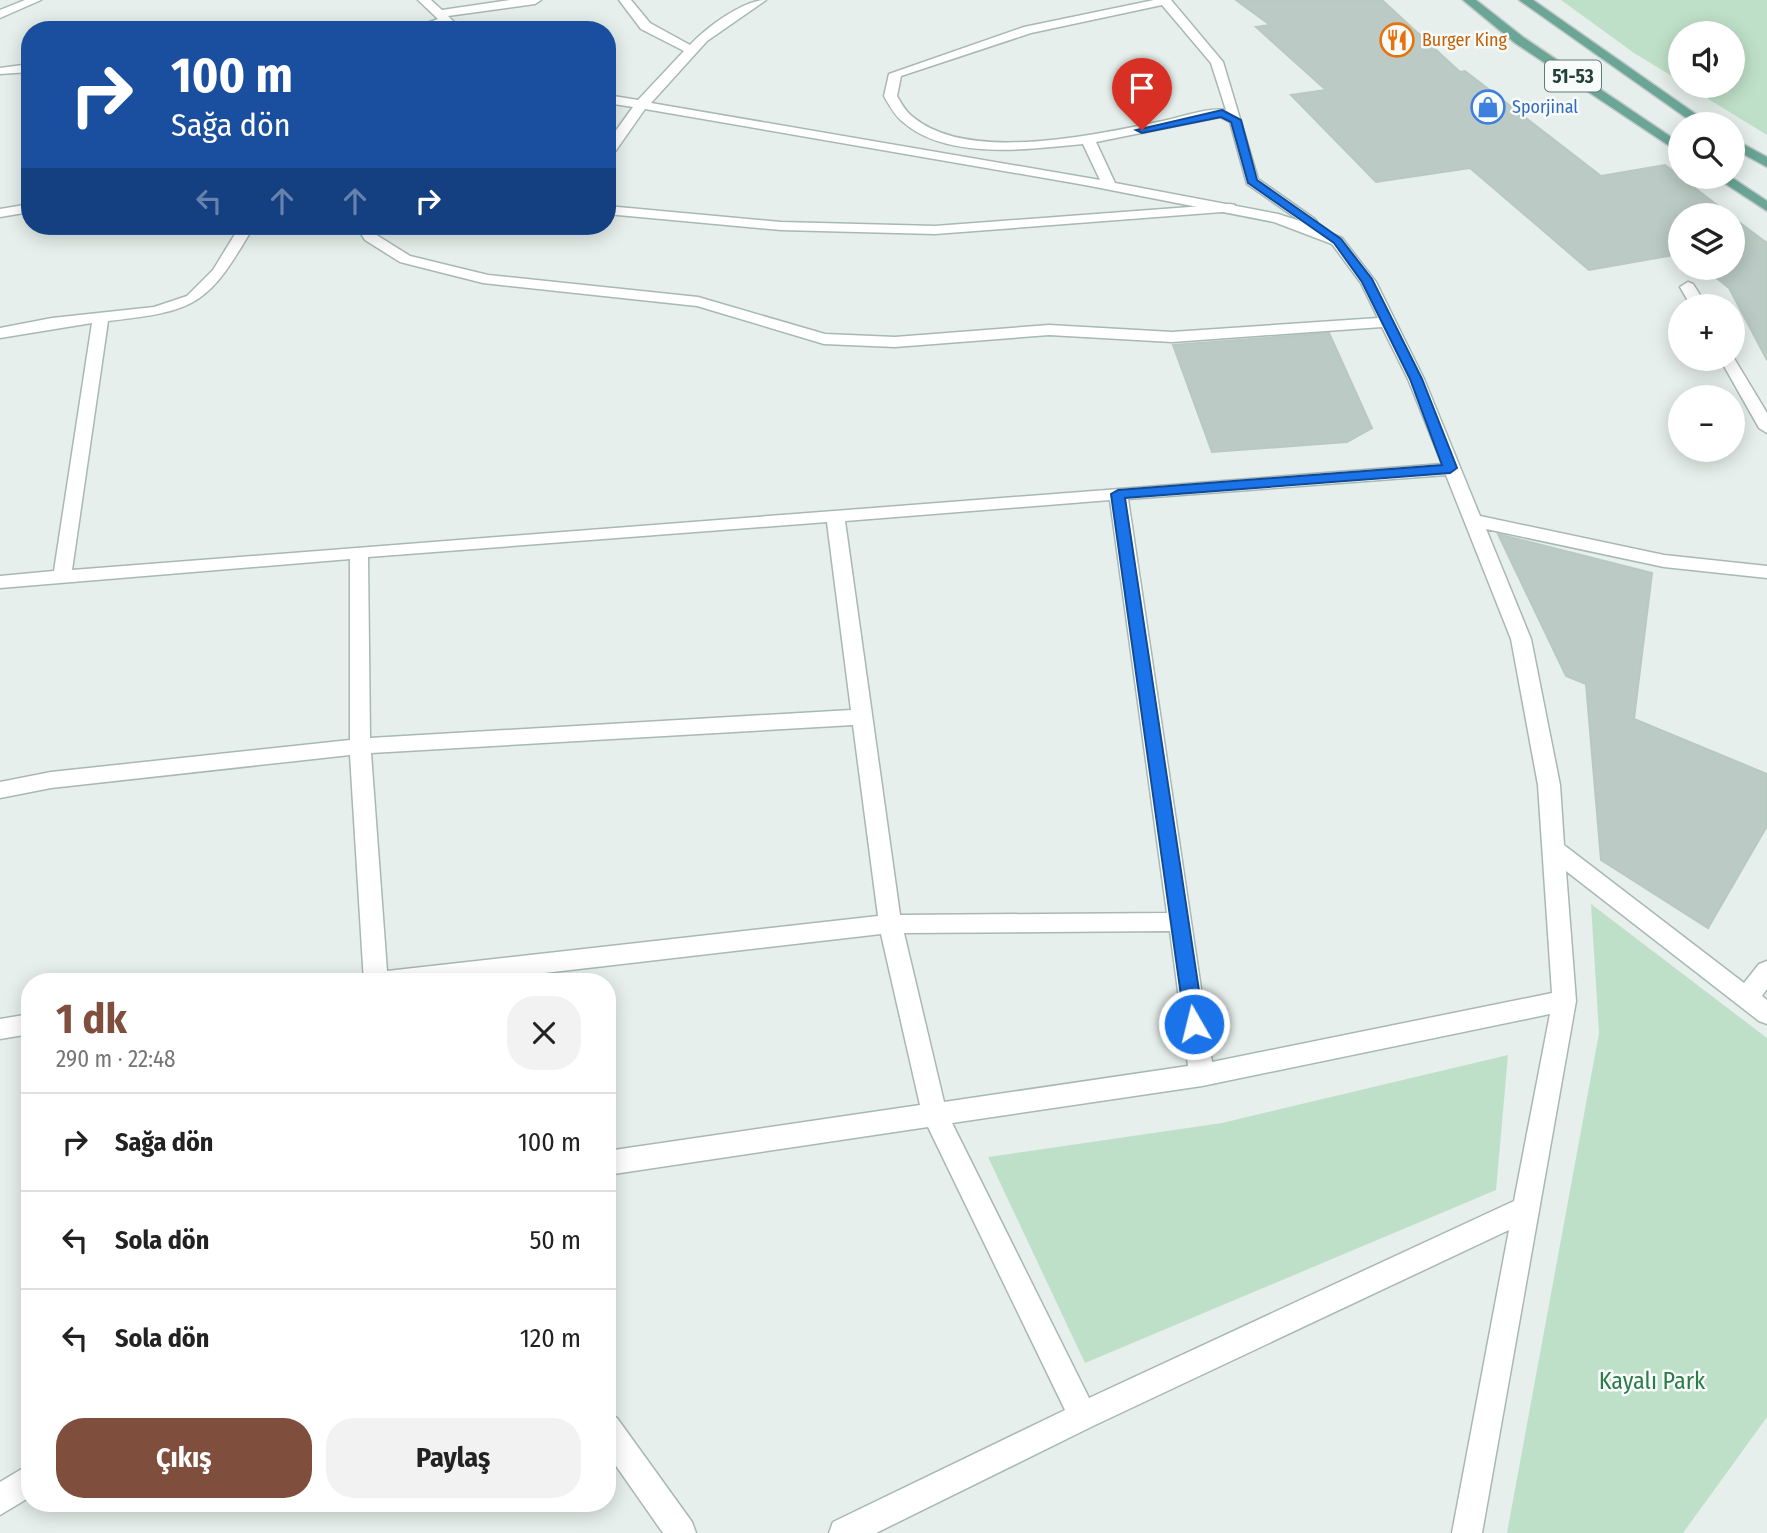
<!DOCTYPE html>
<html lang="tr">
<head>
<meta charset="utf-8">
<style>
  body { margin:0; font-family:"Fira Sans Condensed",sans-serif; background:#f2f2f2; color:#222; height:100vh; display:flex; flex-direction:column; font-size:26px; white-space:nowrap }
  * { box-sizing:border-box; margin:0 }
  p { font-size:23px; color:#767676 }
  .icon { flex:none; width:38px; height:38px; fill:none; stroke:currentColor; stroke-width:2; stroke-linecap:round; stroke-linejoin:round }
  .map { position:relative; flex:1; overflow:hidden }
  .side { position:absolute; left:21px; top:973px; width:595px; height:539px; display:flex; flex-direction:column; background:#fff; border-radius:28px; box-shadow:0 4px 18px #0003 }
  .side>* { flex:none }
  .guide { position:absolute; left:21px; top:21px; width:595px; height:214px; border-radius:28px; box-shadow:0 4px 18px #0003; background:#1a4fa0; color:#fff; overflow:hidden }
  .buttons { position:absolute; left:1668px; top:21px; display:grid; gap:14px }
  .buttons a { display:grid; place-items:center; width:77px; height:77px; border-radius:50%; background:#fff; box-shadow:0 4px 18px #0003; font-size:35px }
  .pin { position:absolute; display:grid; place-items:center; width:60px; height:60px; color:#fff; margin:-72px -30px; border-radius:50% 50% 50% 0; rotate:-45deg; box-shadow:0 0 7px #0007 }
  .pin .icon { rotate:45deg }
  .me { position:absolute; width:77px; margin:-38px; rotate:352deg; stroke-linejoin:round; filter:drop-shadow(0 0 5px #0008) }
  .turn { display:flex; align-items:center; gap:24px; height:147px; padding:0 35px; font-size:32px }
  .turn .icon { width:91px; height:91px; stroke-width:2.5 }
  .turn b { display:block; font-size:49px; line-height:60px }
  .lanes { display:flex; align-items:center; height:66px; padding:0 35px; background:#0003; justify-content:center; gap:35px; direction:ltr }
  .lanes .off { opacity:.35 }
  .round { display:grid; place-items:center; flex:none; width:74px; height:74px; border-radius:28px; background:#f2f2f2 }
  .headline { display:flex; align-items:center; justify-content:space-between; height:119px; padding:0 35px }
  h1 { font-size:42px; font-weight:700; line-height:52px; color:#804e3d }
  .primary-button { display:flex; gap:14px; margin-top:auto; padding:14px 35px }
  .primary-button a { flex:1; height:80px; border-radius:28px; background:#804e3d; color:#fff; font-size:28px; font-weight:700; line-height:80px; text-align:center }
  .primary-button a+a { background:#f2f2f2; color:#222 }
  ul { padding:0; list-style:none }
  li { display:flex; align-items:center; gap:21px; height:98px; padding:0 35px; border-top:2px solid #e0e0e0 }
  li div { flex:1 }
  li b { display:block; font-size:26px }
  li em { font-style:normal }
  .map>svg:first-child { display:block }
</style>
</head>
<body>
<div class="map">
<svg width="1767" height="1533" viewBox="0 0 1767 1533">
  <rect width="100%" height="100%" fill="#e6efeb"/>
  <g fill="#bfe0c8">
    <path d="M1561 0H1767V135L1687 86H1732V33H1680V81L1634 53Z"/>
    <path d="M1591 904 1767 1038V1417L1683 1533H1507L1599 1033Z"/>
    <path d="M1508 1055 1496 1190 1085 1363 988 1157 1222 1123Z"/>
  </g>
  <g fill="#bbcac4" stroke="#b8c9c2" stroke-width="2">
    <path d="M1236 0H1382L1460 72 1465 71 1601 176 1665 165 1730 215H1680V254L1589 270 1470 168 1376 182 1291 95 1326 90 1256 27 1270 25Z"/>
    <path d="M1732 217 1767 243V360L1729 288 1704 268H1732Z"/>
    <path d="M1329 333 1372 428 1347 442 1212 452 1173 345Z"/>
    <path d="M1498 534 1652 573 1634 719 1767 774V826L1708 928 1601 860 1586 684 1566 676Z"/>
  </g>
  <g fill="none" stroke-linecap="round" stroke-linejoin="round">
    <defs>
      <g id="minor">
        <path d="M25 0H41L0 18V10Z"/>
        <path d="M418 0H431L442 10 510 0H541L535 4 448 16 462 30H449L444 25 428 30H408L438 19Z"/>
        <path d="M619 0H631L650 23 690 45C706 28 743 0 766 0L707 41 651 103 1100 180 1083 144C1030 149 947 161 903 122 895 116 889 105 884 96L889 74 1024 27 1154 0H1171L1223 62 1258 179 1315 219 1317 222 1312 226 1342 238 1376 282 1424 379 1480 516 1664 555 1767 566V578L1664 567 1486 529 1531 639 1560 785 1564 845 1744 983 1759 964 1767 961V989L1762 996 1767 1000V1024L1759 1021 1566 871 1576 1001 1482 1533H1452L1509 1230 1093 1426 876 1533H829L833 1522 1065 1410 928 1127 607 1175V1151L920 1105 881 934 468 982H364L350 755 51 788 0 798V782L51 772 350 740V559L0 588V576L54 571 92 323 0 338V328L52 318 154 307 187 296 213 270 240 226H254C208 304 199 311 108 321L72 570 1442 464 1408 379 1382 327 1172 342 1049 335 895 347 824 344 697 306 483 283 400 262 365 240 356 226H370L375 234 410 256 488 275 698 297 825 334 895 337 1049 325 1172 332 1378 318 1361 283 1332 244 1274 222 1085 185 645 109 612 156 607 157V143L633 107 607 103V95L638 100 684 51 641 29ZM1162 5 1211 63 1226 110C1208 107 1182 117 1163 121 1098 134 969 164 913 117 906 112 901 103 897 96L901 76 1031 33ZM1220 117 1230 122 1247 184 1300 221 1278 214 1115 183 1096 142ZM1446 475 1511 639 1538 785 1552 993 1212 1062 1128 499ZM1110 500 1167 913 900 915 845 521ZM827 522 851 710 370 738 368 557ZM853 725 878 916 387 971 371 753ZM1170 931 1188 1066 944 1102 904 933ZM1550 1014 1514 1201 1089 1398 952 1123 1202 1086Z"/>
        <path d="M30 64V72L0 74V68Z"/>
        <path d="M1688 282 1693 284 1707 306H1691L1680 287Z"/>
        <path d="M1732 355 1767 413V433L1759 428 1720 359H1732Z"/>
        <path d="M30 1014V1034L0 1039V1019Z"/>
        <path d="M607 1414 617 1418 692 1522 696 1533H663L607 1453Z"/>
        <path d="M30 1464V1497L0 1515V1482Z"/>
      </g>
      <g id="tertiary">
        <path d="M30 204V212L0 217V209Z"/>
        <path d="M1230 204 1235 205V211L935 234 781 230 607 214V206L781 222 935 226Z"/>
      </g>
      <g id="primary">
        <path d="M1463 0H1476L1523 37 1680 143V153L1515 43Z"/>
        <path d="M1519 0H1533L1710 124H1695Z"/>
        <path d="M1732 138 1767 157V167L1732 148Z"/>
        <path d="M1715 177H1731L1767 201V211Z"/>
      </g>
    </defs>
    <use href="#minor" stroke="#a8b8b2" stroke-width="3"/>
    <use href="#tertiary" stroke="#a8b8b2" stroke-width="3"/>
    <use href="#primary" stroke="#c2cac8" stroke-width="3"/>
    <use href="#minor" fill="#fff" fill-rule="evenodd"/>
    <use href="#tertiary" fill="#fff" fill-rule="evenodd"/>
    <use href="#primary" fill="#6aa596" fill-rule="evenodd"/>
  </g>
  <path fill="#1a73e8" stroke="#114b97" stroke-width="2" d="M1222 110 1241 120 1257 180 1341 239 1372 279 1422 379 1457 468 1450 473 1125 498 1204 1024 1201 1030 1194 1032 1188 1030 1185 1024 1111 494 1118 490 1442 465 1410 379 1362 282 1334 243 1248 183 1231 122 1221 117 1142 133 1136 130Z"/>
  <defs>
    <symbol id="restaurant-ring" viewBox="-11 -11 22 22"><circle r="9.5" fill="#f7fbf9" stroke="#e8710a" stroke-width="1.5"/><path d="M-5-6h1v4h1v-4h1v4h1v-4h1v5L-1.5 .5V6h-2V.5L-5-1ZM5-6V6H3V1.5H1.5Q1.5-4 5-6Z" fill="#e8710a"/></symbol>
    <symbol id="shop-ring" viewBox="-11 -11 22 22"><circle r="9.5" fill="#f7fbf9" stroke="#3f7fe0" stroke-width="1.5"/><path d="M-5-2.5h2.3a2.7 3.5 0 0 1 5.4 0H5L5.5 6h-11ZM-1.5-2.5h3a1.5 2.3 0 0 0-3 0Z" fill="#3f7fe0"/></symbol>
  </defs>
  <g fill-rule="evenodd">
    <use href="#restaurant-ring" x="1378" y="21" width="38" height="38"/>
    <use href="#shop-ring" x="1469" y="88" width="38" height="38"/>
  </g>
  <g text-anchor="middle" stroke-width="5" stroke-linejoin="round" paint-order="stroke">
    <g font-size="18" fill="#c56008" stroke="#f7fbf9" text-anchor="start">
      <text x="1422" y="46">Burger King</text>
    </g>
    <g font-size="18" fill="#366cbe" stroke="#f7fbf9" text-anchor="start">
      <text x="1512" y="113">Sporjinal</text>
    </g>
    <rect fill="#f7fbf9" stroke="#637a73" stroke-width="2" x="1545" y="60.5" width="56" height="31" rx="5"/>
    <g font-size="19" font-weight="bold" fill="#24423a">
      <text x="1573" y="83">51-53</text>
    </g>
    <g font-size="24" fill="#2d7a4b" stroke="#f7fbf9">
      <text x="1652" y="1389">Kayalı Park</text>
    </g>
  </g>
</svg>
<div class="buttons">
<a><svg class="icon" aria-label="sound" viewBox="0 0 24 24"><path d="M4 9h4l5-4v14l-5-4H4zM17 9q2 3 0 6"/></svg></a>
<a><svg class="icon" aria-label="search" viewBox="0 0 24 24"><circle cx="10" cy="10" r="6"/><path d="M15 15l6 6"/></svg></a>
<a><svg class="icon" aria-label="layers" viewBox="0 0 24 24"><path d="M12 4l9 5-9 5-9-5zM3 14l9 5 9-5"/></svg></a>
<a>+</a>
<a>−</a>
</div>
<div class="pin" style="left:1142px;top:130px;background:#d93025"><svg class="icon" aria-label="arrive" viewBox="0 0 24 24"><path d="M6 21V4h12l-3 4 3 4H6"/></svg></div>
<svg class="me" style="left:1194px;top:1024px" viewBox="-20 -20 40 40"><circle r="17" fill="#1a73e8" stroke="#fff" stroke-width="3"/><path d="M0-11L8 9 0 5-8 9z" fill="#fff"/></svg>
<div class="guide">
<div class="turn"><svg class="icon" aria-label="right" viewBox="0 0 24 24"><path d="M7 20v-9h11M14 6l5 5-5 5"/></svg><div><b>100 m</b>Sağa dön</div></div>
<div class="lanes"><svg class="icon off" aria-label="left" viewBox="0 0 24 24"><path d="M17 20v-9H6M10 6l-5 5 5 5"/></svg><svg class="icon off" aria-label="ahead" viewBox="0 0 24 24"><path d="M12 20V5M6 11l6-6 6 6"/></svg><svg class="icon off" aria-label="ahead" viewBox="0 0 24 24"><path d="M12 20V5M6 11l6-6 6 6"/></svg><svg class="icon" aria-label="right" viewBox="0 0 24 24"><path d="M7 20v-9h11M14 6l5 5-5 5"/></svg></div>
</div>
<section class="side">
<div class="headline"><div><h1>1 dk</h1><p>290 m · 22:48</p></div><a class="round"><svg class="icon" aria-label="close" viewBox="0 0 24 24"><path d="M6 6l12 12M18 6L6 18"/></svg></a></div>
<ul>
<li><svg class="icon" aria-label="right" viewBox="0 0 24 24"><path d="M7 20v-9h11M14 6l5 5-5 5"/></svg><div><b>Sağa dön</b></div><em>100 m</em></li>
<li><svg class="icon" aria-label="left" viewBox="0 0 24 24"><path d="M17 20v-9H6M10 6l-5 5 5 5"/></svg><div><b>Sola dön</b></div><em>50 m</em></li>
<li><svg class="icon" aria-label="left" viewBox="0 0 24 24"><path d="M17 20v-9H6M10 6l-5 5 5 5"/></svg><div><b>Sola dön</b></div><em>120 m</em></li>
</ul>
<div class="primary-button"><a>Çıkış</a><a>Paylaş</a></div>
</section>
</div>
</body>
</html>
